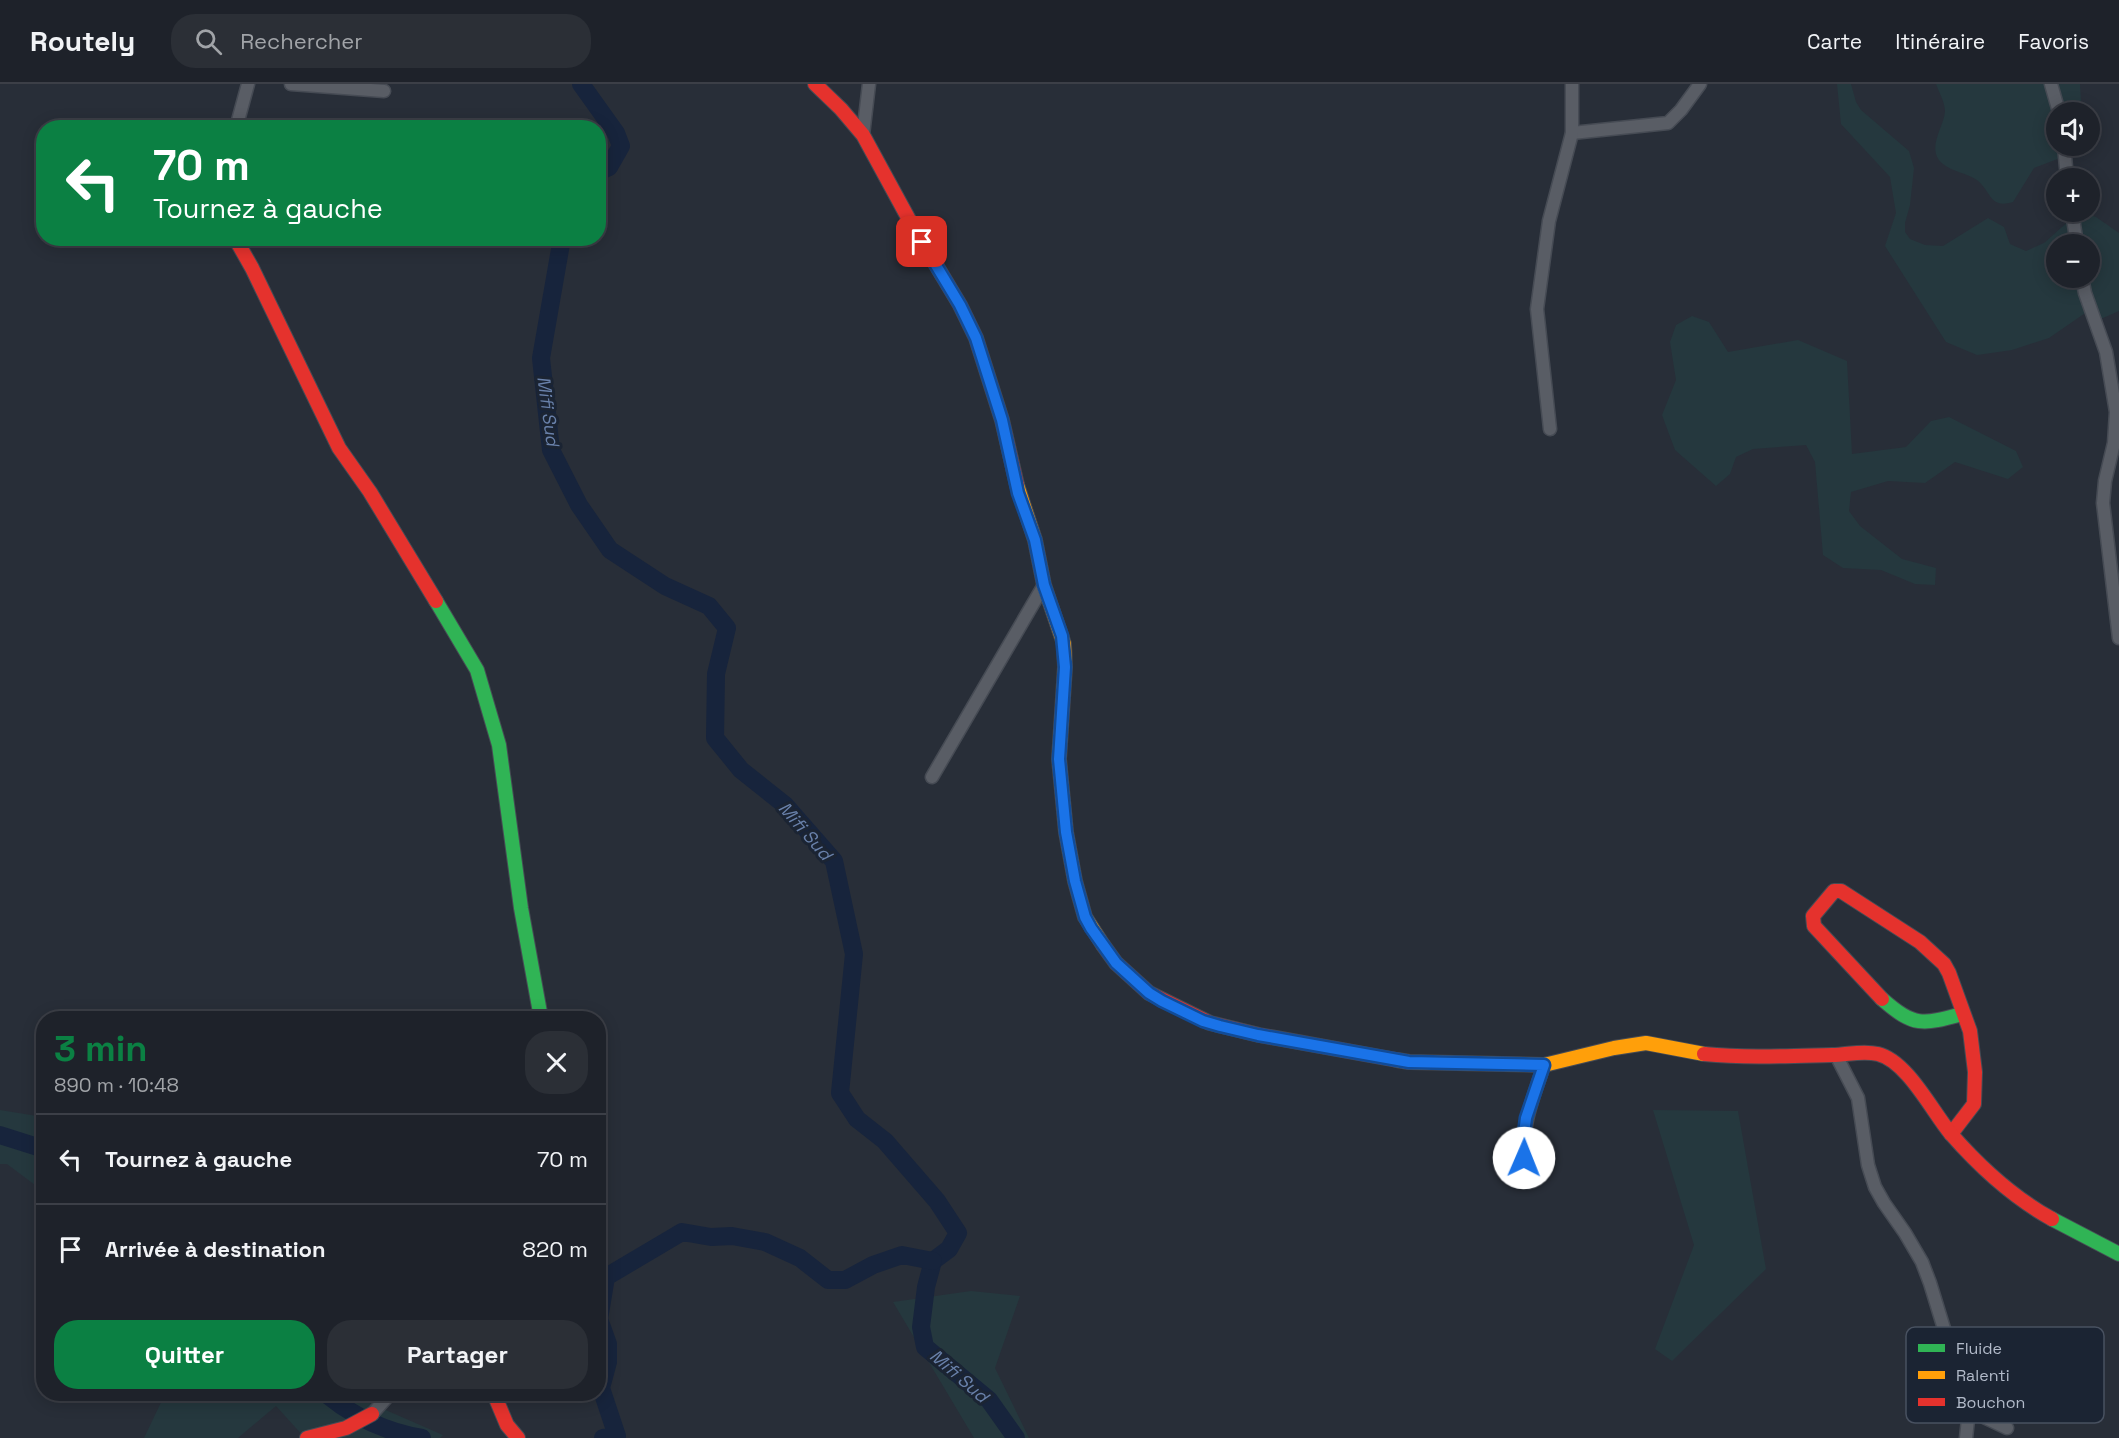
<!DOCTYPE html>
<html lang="fr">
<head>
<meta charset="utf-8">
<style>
  body { margin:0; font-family:"Space Grotesk",sans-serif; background:#2b2f36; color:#f1f3f6; height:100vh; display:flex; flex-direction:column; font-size:22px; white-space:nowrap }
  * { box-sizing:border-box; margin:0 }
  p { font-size:20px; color:#a1a4a8 }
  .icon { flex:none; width:33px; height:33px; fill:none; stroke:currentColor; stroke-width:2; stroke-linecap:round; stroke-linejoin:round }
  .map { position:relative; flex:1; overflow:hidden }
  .sheet { position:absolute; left:36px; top:927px; width:570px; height:390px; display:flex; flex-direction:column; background:#1e222a; border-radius:24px; box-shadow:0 3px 15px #0003,0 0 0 2px #3c3f47 }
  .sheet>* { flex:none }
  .top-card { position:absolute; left:36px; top:36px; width:570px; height:126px; border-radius:24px; box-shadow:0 3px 15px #0003,0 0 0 2px #3c3f47; background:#0b8043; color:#fff; overflow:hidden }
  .fabs { position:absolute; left:2046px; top:18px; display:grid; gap:12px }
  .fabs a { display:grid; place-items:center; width:54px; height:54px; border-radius:50%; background:#1e222a; box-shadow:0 3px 15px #0003,0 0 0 2px #3c3f47; font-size:30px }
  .pin { position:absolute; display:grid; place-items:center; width:51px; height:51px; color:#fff; margin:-26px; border-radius:12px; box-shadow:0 3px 9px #0006 }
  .me { position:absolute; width:66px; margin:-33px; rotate:1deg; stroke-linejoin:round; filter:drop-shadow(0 0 4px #0008) }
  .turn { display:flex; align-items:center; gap:21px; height:126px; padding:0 18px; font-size:27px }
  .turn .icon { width:78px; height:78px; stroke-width:2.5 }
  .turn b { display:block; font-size:42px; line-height:51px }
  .round { display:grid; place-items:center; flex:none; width:63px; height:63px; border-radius:24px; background:#2b2f36 }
  .summary { display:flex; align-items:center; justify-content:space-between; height:102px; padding:0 18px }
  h1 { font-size:36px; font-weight:700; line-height:45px; color:#0b8043 }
  .primary-button { display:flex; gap:12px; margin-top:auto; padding:12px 18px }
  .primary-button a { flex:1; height:69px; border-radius:24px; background:#0b8043; color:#fff; font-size:24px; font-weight:700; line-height:69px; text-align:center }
  .primary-button a+a { background:#2b2f36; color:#f1f3f6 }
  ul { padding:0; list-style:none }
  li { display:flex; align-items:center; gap:18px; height:90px; padding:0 18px; border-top:2px solid #3c3f47 }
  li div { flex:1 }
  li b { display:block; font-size:22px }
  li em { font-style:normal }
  header { display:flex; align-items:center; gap:36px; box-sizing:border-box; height:84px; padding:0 30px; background:#1e222a; border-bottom:2px solid #3c3f47 }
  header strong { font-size:28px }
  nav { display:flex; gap:33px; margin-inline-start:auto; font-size:21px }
  .search { width:420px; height:54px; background:#2b2f36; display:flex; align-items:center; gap:15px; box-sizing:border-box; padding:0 21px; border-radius:24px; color:#a1a4a8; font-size:22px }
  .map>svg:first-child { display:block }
</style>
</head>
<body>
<header>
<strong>Routely</strong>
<div class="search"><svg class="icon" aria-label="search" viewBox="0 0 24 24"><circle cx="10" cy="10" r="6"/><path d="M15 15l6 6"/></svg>Rechercher</div>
<nav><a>Carte</a><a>Itinéraire</a><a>Favoris</a></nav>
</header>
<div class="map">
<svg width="2119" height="1354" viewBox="0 0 2119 1354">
  <rect width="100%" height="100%" fill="#282e38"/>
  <g fill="#25383e" fill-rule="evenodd">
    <path d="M1837 0H1851L1856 18 1861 26 1909 67 1914 84 1910 121 1905 139V148L1910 155 1925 161 1943 162 1988 134 2004 143 2010 160 2026 167 2044 159 2079 128 2096 133 2119 149V227L2096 237 2091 225 2049 254 2012 266 1977 271 1946 258 1885 162 1896 129 1890 93 1841 40ZM2056 160H2090V194H2056Z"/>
    <path d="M1936 0H2080L2081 17 2073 28H2056V62H2061L2060 74 2034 84 2013 118C1989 125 1992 108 1977 96 1967 89 1953 88 1943 80 1925 65 1944 44 1945 27 1945 19 1939 8 1936 0Z"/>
    <path d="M1692 232 1709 238 1728 268 1798 256 1847 277 1852 370 1906 363 1931 337 1949 333 2016 367 2023 383 2008 395 1955 378 1925 399 1888 397 1851 408 1849 427 1860 442 1902 475 1936 484 1935 501 1915 500 1881 486 1843 484 1823 471 1815 378 1806 361 1753 365 1736 373 1730 390 1716 402 1675 366 1662 331 1676 296 1670 258 1676 241Z"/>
    <path d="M0 1026 43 1033V1107L7 1080H0Z"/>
    <path d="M1653 1026 1738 1027 1766 1185 1672 1277 1655 1265 1694 1161Z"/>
    <path d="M971 1207 1020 1212 995 1284 1029 1354H974L893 1218Z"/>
    <path d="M165 1310H349L443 1351 440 1354H305L276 1322 238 1354H144Z"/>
  </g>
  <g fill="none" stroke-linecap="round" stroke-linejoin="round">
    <g stroke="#17243c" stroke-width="18">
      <path d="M581 0 616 49 621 62 609 83 598 88"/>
      <path d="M562 154 541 274 551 366 579 421 610 466 665 502 709 522 727 544 716 590 715 654 741 686 785 721 834 777 854 870 840 1009 857 1035 885 1057 937 1117 958 1149 949 1165 933 1177 926 1203 921 1243 925 1263 989 1316 1016 1354"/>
      <path d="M0 1051 44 1065"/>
      <path d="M326 1310C354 1333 386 1348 422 1354"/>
      <path d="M603 1354 617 1352 601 1304 608 1278V1260L599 1235 606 1193 682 1148 711 1153 732 1152 765 1158 800 1174 828 1196H845L873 1181 902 1171 933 1177"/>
    </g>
    <defs>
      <g id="street">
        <path d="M291 0 384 7"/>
        <path d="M2051 0 2059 28"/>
        <path d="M236 44 248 0"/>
        <path d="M1572 49 1668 39 1681 26 1700 0"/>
        <path d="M863 51 869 0"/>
        <path d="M2064 62 2067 94"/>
        <path d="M2072 128 2077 160"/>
        <path d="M2082 194 2085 209 2106 268 2116 328 2114 359 2105 397 2103 419 2119 554"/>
        <path d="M1550 345 1537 225 1549 137 1572 49V0"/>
        <path d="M932 693 1044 501"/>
        <path d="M1836 971 1858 1014 1868 1081 1875 1103 1884 1119 1905 1149 1922 1178 1930 1199 1969 1326 2007 1344"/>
        <path d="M1526 1085C1520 1042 1531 1021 1544 981"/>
        <path d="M372 1330 390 1310"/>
        <path d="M1966 1354 1969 1326"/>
      </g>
      <g id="fast">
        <path d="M436 517 477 586 499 661 521 824 541 934"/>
        <path d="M1882 915C1914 943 1922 941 1962 930"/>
        <path d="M2052 1135 2119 1170"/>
      </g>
      <g id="slow">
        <path d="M1017 401 1035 456 1044 501 1064 560 1065 583 1059 675 1066 748 1075 797 1085 833 1103 861"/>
        <path d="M1397 976 1409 978 1544 981 1614 964 1646 959 1704 970"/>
      </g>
      <g id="jam">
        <path d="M815 0 841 25 863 51 912 141 960 221 976 254 1002 336 1017 401"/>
        <path d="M235 154 252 184 339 364 370 408 436 517"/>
        <path d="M1103 861 1116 879 1149 909 1210 939 1259 951 1397 976"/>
        <path d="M1882 915 1814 842 1813 832 1834 807H1841L1920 858 1944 880 1949 889 1970 947 1975 988 1974 1020 1951 1050"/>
        <path d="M1704 970C1746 974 1789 972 1832 971 1847 971 1862 966 1878 970 1907 977 1932 1027 1951 1050 1979 1082 2014 1114 2052 1135"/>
        <path d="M494 1310 507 1341 518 1354"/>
        <path d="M307 1354 346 1344 372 1330"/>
      </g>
    </defs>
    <use href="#street" stroke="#464b54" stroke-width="15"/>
    <use href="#fast" stroke="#464b54" stroke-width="16"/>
    <use href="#slow" stroke="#464b54" stroke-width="16"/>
    <use href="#jam" stroke="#464b54" stroke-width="16"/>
    <use href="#street" stroke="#595d65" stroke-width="12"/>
    <use href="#fast" stroke="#30b455" stroke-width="14"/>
    <use href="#slow" stroke="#ff9f0a" stroke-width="14"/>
    <use href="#jam" stroke="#e5322d" stroke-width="14"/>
  </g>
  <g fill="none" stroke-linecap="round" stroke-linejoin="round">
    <defs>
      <path id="route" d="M922 158 960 221 976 254 1002 336 1018 409 1035 456 1044 501 1062 552 1065 583 1059 675 1066 748 1075 797 1085 833 1091 844 1116 879 1149 909 1162 917 1203 937 1220 942 1258 951 1409 978 1544 981 1526 1034 1523 1057 1524 1074"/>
    </defs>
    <use href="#route" stroke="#114b97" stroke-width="15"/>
    <use href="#route" stroke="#1a73e8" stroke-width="10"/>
  </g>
  <g text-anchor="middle" stroke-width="6" stroke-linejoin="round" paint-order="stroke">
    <g font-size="18" font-style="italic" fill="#6981aa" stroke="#1b2433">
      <text transform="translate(548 327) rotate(82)" y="6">Mifi Sud</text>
      <text transform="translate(805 747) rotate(49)" y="6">Mifi Sud</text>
      <text transform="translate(959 1292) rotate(41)" y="6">Mifi Sud</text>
    </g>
  </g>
  <rect x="1906" y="1243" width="198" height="96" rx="9" fill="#1b2433" stroke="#485160" stroke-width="1.5"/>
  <rect x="1918" y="1260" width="27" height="8" fill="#30b455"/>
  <rect x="1918" y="1287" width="27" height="8" fill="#ff9f0a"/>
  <rect x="1918" y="1314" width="27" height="8" fill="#e5322d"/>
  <g font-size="16" fill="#b2bac9">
    <text x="1956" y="1270">Fluide</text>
    <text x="1956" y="1297">Ralenti</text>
    <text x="1956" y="1324">Bouchon</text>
  </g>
</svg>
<div class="fabs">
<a><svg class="icon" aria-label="sound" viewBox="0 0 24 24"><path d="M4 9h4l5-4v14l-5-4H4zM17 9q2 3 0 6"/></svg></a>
<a>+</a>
<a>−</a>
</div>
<div class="pin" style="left:922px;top:158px;background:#d93025"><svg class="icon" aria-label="arrive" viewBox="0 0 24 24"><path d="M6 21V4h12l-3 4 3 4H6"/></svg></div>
<svg class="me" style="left:1524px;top:1074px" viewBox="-20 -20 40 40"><circle r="19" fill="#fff"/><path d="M0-13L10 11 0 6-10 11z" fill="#1a73e8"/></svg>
<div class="top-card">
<div class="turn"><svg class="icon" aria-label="left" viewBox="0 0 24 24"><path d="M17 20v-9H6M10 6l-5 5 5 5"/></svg><div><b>70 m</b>Tournez à gauche</div></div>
</div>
<section class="sheet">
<div class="summary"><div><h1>3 min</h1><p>890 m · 10:48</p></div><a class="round"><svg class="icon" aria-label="close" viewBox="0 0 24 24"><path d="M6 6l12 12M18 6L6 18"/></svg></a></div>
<ul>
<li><svg class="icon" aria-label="left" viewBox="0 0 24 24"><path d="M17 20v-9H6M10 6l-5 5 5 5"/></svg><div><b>Tournez à gauche</b></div><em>70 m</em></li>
<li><svg class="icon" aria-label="arrive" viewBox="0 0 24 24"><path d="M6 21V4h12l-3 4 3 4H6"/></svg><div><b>Arrivée à destination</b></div><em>820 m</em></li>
</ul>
<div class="primary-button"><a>Quitter</a><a>Partager</a></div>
</section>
</div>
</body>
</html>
